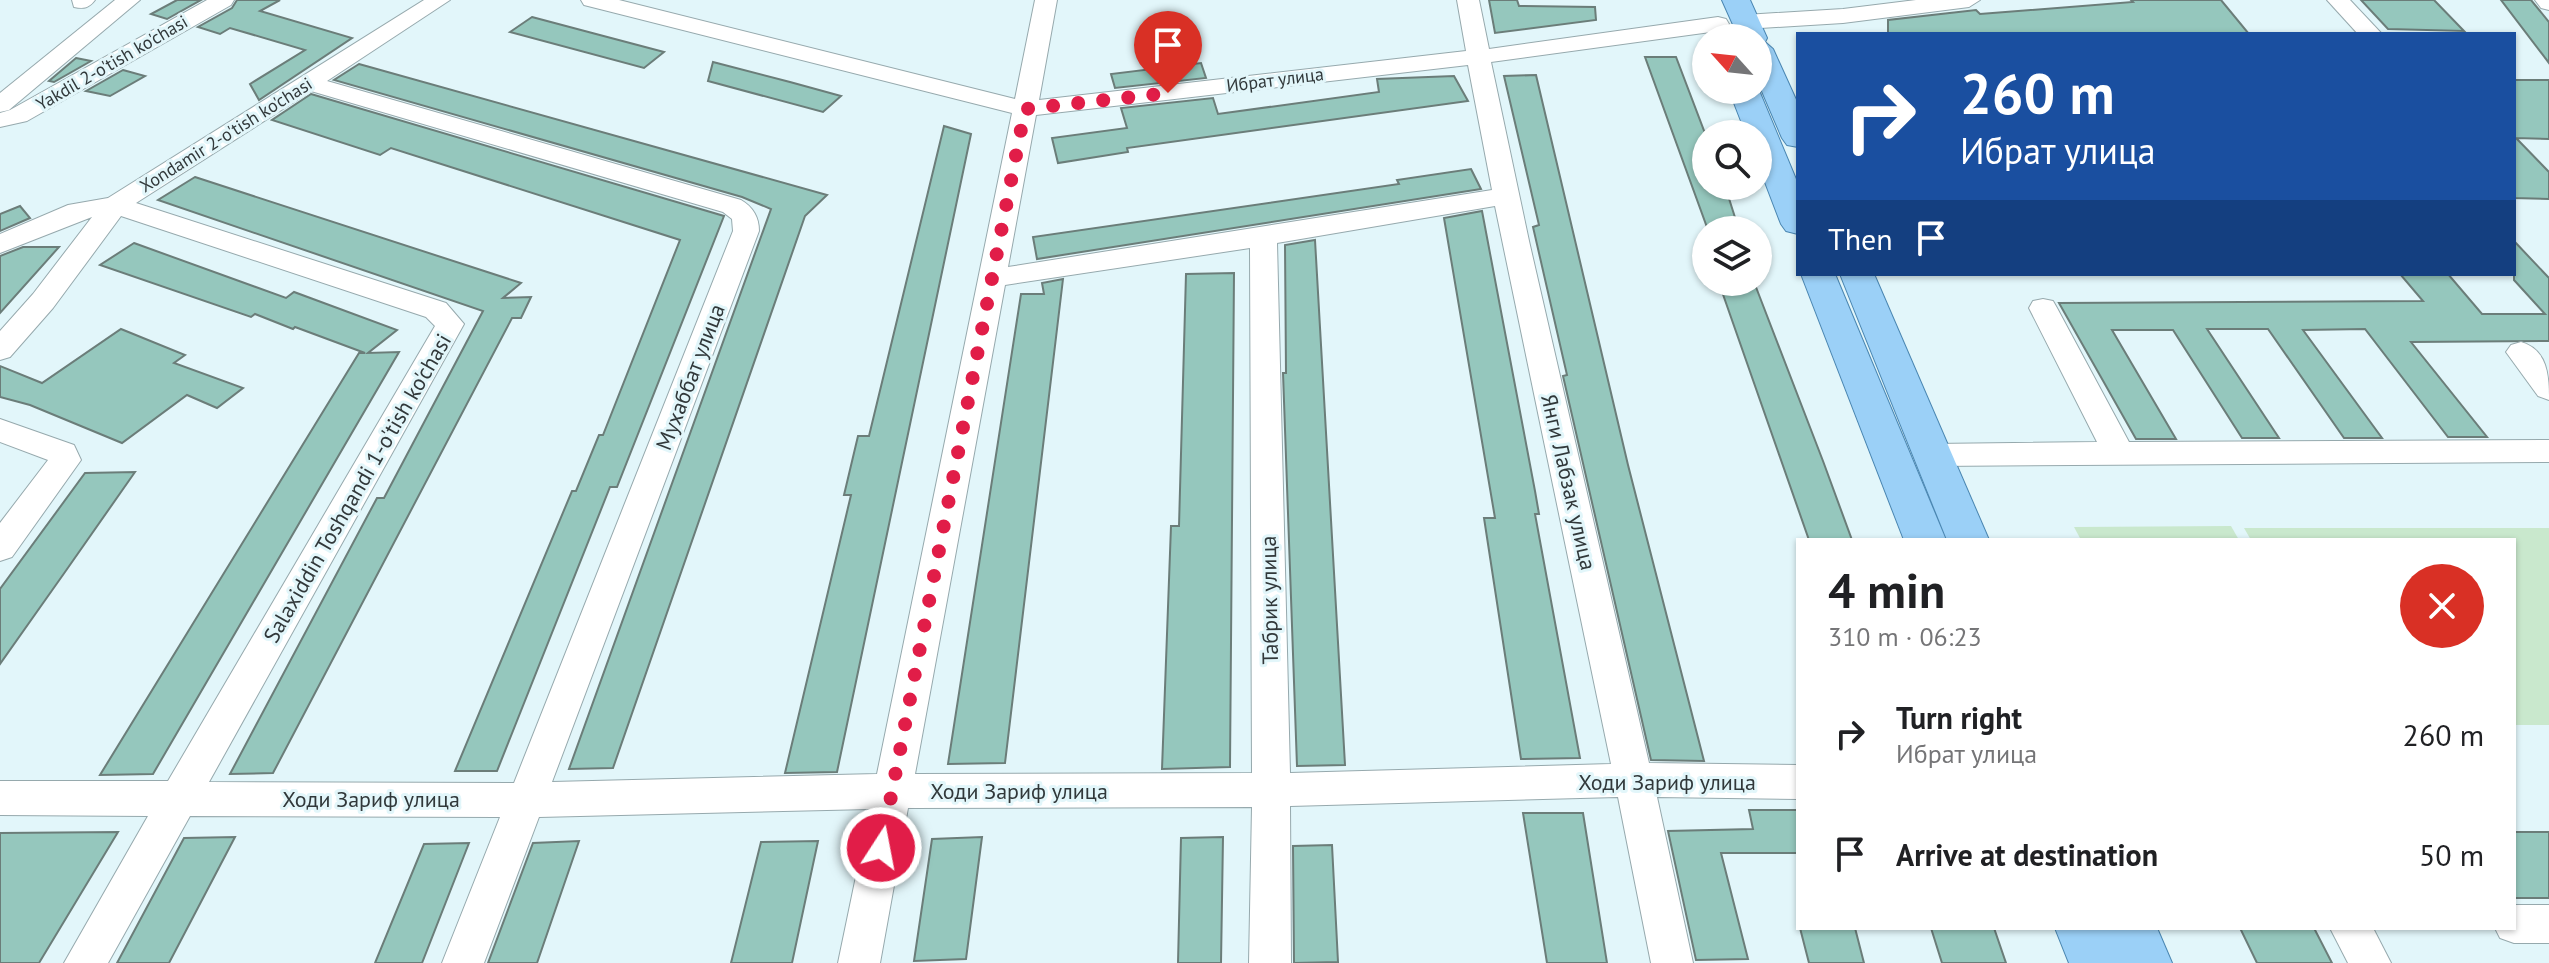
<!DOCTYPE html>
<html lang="en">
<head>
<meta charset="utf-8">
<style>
  body { margin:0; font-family:"PT Sans",sans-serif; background:#f6f6f6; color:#202124; height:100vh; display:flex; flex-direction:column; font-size:30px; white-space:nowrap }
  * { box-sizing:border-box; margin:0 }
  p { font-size:26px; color:#757577 }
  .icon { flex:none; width:44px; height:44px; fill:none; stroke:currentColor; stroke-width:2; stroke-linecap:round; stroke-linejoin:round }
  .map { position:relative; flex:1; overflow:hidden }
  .sheet { position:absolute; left:1796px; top:538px; width:720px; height:392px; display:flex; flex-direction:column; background:#fff; border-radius:0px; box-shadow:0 2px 6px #0004 }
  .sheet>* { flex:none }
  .hud { position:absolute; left:1796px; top:32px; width:720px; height:244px; border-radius:0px; box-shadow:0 2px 6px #0004; background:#1a4fa0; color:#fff; overflow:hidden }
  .needle { width:52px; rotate:297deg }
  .buttons { position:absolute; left:1692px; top:24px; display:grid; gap:16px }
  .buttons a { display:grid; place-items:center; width:80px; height:80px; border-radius:50%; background:#fff; box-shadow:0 2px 6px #0004; font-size:40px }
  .pin { position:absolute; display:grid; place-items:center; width:68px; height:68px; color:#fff; margin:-82px -34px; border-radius:50% 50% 50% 0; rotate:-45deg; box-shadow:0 0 8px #0007 }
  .pin .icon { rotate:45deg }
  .me { position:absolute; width:88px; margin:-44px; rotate:11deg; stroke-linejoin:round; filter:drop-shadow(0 0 6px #0008) }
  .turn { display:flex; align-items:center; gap:28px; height:168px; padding:0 32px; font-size:36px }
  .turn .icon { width:104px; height:104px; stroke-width:2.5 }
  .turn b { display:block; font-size:56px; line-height:68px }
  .then { display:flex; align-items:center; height:76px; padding:0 32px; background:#0003; gap:16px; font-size:30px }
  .round { display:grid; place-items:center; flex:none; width:84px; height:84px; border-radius:42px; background:#f6f6f6 }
  .overview { display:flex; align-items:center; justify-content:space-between; height:136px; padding:0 32px }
  h1 { font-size:48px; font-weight:700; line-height:60px }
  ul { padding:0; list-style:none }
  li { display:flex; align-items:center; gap:24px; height:120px; padding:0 32px }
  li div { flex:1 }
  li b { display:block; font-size:30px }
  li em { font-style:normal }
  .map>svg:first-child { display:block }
</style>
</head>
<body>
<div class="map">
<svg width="2549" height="963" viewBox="0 0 2549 963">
  <rect width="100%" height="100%" fill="#e2f6fa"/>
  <g fill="#c9e8cd">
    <path d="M2231 526 2239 540H2081L2074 527Z"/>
    <path d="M2244 528H2549V725H2514V540H2251Z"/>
  </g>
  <g fill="#95c7bd" stroke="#6b7d79" stroke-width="2">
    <path d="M177 0H201L167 19 151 14Z"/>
    <path d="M237 0H280L260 11 352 38 259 100 250 84 305 50 230 28 220 34 198 27 232 8Z"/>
    <path d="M1489 0H1517L1519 6 1595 7 1596 20 1495 33Z"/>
    <path d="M2131 0H2221L2249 34H1888V20L1976 10 1980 14 2133 2Z"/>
    <path d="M2361 0H2434L2464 31 2388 29Z"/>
    <path d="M2501 0H2531L2549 22V63Z"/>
    <path d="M532 17 596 34 664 52 644 68 510 32Z"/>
    <path d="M1645 57H1676L1706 136V186H1725L1739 230H1708Z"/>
    <path d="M76 58 91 61 54 82 49 81Z"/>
    <path d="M713 62 790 82 841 96 823 112 708 81Z"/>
    <path d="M1201 63 1206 78 1115 88 1111 74Z"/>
    <path d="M359 64 827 195 805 216 613 768 569 769 771 209 742 197 334 80Z"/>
    <path d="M123 70 145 76 110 96 86 91Z"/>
    <path d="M1536 75 1628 465 1704 761 1651 760 1563 376 1567 375 1533 227 1539 225 1504 76Z"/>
    <path d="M1454 76 1468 101 1127 148 1128 152 1058 163 1052 138 1127 128 1121 108 1213 98 1218 114 1379 92 1377 79Z"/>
    <path d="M2514 80H2549V139L2516 138 2549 172V199L2514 198Z"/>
    <path d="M311 94 724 216 617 487H610L497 771H455L572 491H576L599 435H603L680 240 391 148 380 155 272 120Z"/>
    <path d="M944 126 971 134 837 772 785 773 851 495H844L858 436H869Z"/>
    <path d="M1471 169 1481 189 1037 259 1033 237 1399 184 1397 180Z"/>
    <path d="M195 177 521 283 503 298 531 297 521 318H512L273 773 230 774 377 498H384L483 311 158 200Z"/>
    <path d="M20 206 30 218 0 231V214Z"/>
    <path d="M1482 211 1535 491 1539 514H1535L1580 758 1521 759 1484 518H1495L1444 218Z"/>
    <path d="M1315 240 1345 765 1297 766 1283 373H1286L1285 245Z"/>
    <path d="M2514 241 2549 278V341L2411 342 2487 437H2448L2365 329 2303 330 2382 438H2344L2268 329H2207L2279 438H2242L2173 330H2112L2176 439H2136L2059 303 2423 301 2400 274H2448L2482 314H2545L2514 280Z"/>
    <path d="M134 243 286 298 294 292 397 330 368 353 399 352 153 774 100 775 359 353H365L295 327 293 329 255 314 251 317 100 265Z"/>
    <path d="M23 247H59L0 313V256Z"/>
    <path d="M1234 273 1230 767 1162 769 1171 526H1179L1186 274Z"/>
    <path d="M1063 279 1005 763 948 764 1021 294H1044L1042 283Z"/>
    <path d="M1754 282 1823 461 1852 540H1809L1719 283Z"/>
    <path d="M121 329 185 355 174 363 243 388 217 408 187 395 122 443 30 405 0 397V366L42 383Z"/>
    <path d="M135 472 65 572 0 664V589L85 473Z"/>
    <path d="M1749 810H1798V853H1721L1748 959 1696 960 1668 831 1753 829Z"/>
    <path d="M1523 813H1583L1607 963H1547Z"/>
    <path d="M118 832 39 963H0V833Z"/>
    <rect x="2514" y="832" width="35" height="66"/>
    <path d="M235 837 169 963H117L184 838Z"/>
    <path d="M982 837 966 959 914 961 932 839Z"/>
    <path d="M1223 837 1221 963H1178L1181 838Z"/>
    <path d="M579 841 537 963H488L533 843Z"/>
    <path d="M818 841 792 963H731L761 842Z"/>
    <path d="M469 843 422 963H375L424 844Z"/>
    <path d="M1332 845 1338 962 1294 963 1293 846Z"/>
    <path d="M1800 928H1855L1864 963H1809Z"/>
    <path d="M1931 928H1994L2006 963H1942Z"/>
    <path d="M2240 928H2314L2332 963H2257Z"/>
  </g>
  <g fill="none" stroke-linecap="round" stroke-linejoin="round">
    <defs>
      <g id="minor">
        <path d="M72 0H95C89 8 84 9 74 7Z"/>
        <path d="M115 0H140L9 110 0 112V93Z"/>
        <path d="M207 0H234L231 5 27 121 0 127V113L10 110Z"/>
        <path d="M424 0H450L327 81 741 200C753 207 759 217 759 231L552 782 877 774 1012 113 584 5 581 0H619L1015 99 1035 0H1057L1039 100 1466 51 1457 0H1479L1489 49 1718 17 1726 19 1729 24 1726 29 1718 31 1491 62 1529 241 1649 763 1798 765V799L1657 797 1693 963H1651L1618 797 1290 806 1291 963H1249L1252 807 908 808 880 963H838L870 809 539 817 484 963H442L500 817 190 816 108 963H64L148 816 0 815V781H168L435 326 426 317 121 216 53 308 10 357 0 360V331L33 294 92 217 0 253V234L68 205 108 198ZM1468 65 1492 190 1008 267 1036 115ZM311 91 723 212 732 219 733 231 514 783 209 782 464 324 446 303 136 203ZM1495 206 1611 764 1290 773 1277 243ZM1250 248 1252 773 915 774 1005 285Z"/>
        <path d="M1916 0H1980L1969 7 1843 23 1745 29 1737 27 1734 22 1737 17 1745 15 1843 9Z"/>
        <path d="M2327 0H2350L2382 34H2358Z"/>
        <path d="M2535 0H2549V10L2541 8Z"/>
        <path d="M2043 299 2053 301 2057 308 2129 442 2549 440V462L1933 466 1922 463 1917 455 1922 447 1933 444 2097 442 2029 308 2033 301Z"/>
        <path d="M2521 342C2548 350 2549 376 2549 400L2538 396 2506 352 2511 345Z"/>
        <path d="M0 419 74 445 81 460 12 557 0 561V523L48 460 0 442Z"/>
        <path d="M2514 905H2549V943H2514L2500 938 2495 928H2514Z"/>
        <path d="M2330 928H2373L2391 963H2348Z"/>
      </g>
      <g id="major">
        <path d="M1722 0H1750L1767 38 1765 42 1773 49 1798 104V147L1787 145 1782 138 1758 82V38H1739Z"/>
        <path d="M1758 88 1798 184V234L1786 231 1781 224 1758 164V134H1746L1729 90Z"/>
        <path d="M1801 274H1835L1946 540H1904Z"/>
        <path d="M1840 274H1874L1989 540H1947Z"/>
        <path d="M2055 928H2157L2172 963H2069Z"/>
      </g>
    </defs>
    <use href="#minor" stroke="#96a9ad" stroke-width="2"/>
    <use href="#major" stroke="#4a86b1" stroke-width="2"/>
    <use href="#minor" fill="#fff" fill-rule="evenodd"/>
    <use href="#major" fill="#9bd0f7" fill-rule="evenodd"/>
  </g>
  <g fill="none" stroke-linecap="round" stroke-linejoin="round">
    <path stroke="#e11d48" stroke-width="14" stroke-dasharray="0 25.2" d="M881 848 1025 109 1168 93"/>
  </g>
  <g text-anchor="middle" stroke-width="6" stroke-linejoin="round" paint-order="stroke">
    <g font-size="18" fill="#31383a" stroke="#e2f6fa">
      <text transform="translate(112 63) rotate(-30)" y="6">Yakdil 2-o'tish ko'chasi</text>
      <text transform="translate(1275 80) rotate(-7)" y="6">Ибрат улица</text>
      <text transform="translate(226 135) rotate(-32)" y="6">Xondamir 2-o'tish ko'chasi</text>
    </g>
    <g font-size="22" fill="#31383a" stroke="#e2f6fa">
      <text transform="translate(690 377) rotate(-69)" y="8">Мухаббат улица</text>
      <text transform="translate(1569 482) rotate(77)" y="8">Янги Лабзак улица</text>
      <text transform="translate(357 488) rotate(-60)" y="8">Salaxiddin Toshqandi 1-o'tish ko'chasi</text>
      <text transform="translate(1269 600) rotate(-91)" y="8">Табрик улица</text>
      <text x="1667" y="790">Ходи Зариф улица</text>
      <text x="1019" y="799">Ходи Зариф улица</text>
      <text x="371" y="807">Ходи Зариф улица</text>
    </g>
  </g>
</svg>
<div class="buttons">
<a><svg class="needle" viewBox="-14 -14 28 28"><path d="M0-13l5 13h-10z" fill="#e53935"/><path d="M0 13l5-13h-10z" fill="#757577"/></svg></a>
<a><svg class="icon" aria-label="search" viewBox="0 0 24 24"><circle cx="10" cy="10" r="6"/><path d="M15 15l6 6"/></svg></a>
<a><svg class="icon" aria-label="layers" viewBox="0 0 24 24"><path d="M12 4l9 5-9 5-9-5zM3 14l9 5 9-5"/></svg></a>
</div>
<div class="pin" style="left:1168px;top:93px;background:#d93025"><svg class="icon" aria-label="arrive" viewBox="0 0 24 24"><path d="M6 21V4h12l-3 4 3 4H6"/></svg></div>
<svg class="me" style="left:881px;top:848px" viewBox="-20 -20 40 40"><circle r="17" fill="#e11d48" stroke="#fff" stroke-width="3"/><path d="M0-11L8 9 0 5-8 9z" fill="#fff"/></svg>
<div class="hud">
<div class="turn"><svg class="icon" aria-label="right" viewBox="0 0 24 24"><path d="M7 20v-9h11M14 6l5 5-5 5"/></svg><div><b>260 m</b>Ибрат улица</div></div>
<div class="then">Then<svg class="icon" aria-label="arrive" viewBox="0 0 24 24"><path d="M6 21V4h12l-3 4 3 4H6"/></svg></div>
</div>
<section class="sheet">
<div class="overview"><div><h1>4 min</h1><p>310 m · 06:23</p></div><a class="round" style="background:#d93025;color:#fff"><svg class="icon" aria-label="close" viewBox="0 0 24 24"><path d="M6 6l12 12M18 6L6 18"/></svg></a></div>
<ul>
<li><svg class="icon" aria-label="right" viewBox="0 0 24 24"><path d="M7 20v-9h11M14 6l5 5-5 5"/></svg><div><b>Turn right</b><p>Ибрат улица</p></div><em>260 m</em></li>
<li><svg class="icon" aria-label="arrive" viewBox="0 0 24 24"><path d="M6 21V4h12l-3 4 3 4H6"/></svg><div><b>Arrive at destination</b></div><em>50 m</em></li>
</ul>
</section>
</div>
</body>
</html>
